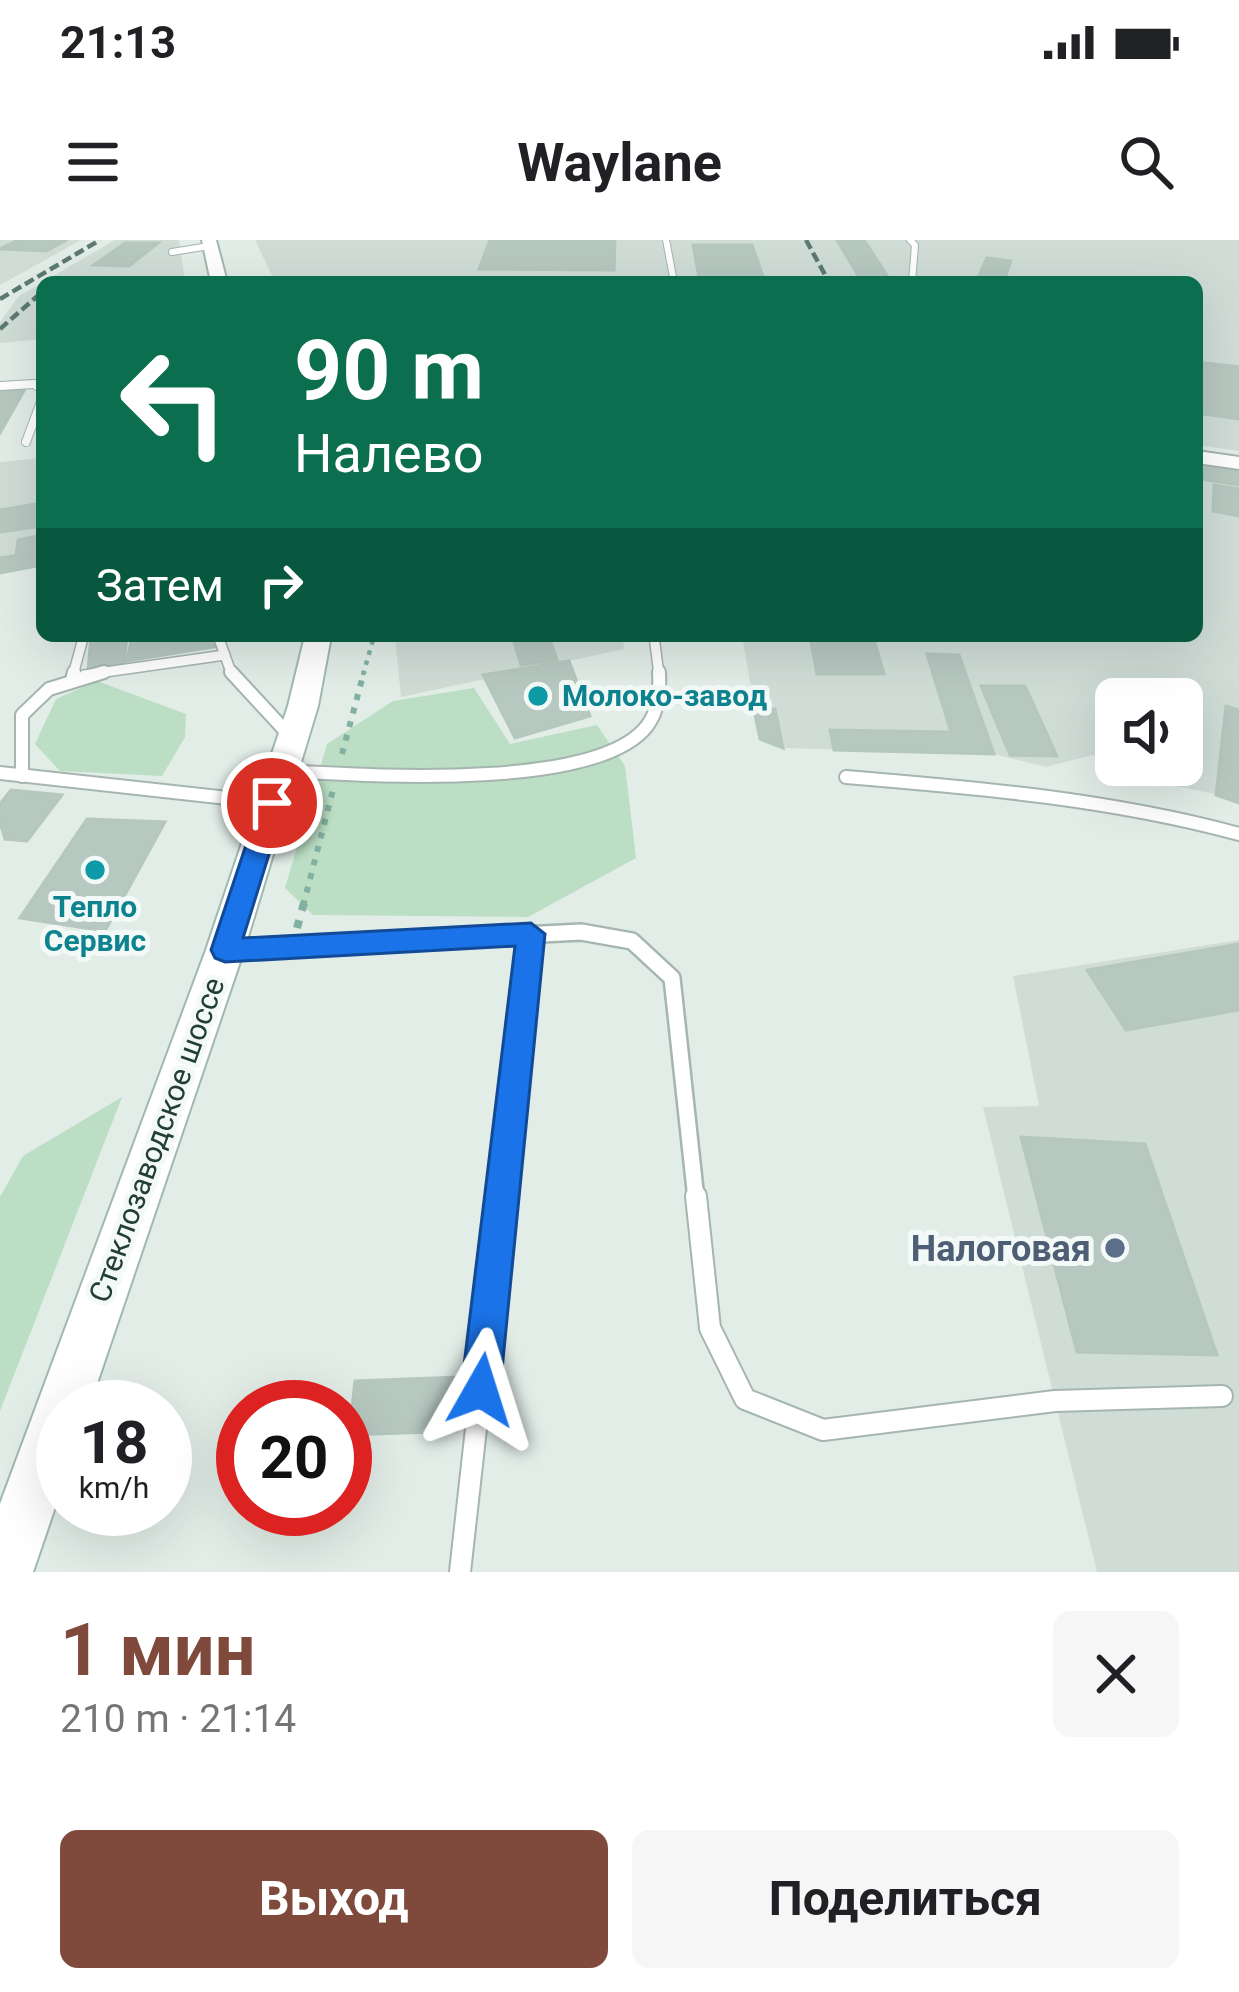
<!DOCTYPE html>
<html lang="ru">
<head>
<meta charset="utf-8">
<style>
  body { margin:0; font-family:Roboto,sans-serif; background:#f6f6f6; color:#202124; height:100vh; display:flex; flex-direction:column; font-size:45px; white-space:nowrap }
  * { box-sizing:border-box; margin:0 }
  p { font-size:39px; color:#757577 }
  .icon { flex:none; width:66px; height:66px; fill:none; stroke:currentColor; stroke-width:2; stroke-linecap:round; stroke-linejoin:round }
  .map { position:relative; height:1332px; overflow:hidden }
  .details { display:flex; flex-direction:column; background:#fff; flex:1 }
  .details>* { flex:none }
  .banner { position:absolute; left:36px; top:36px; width:1167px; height:366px; border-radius:18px; box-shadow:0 12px 48px #0002; background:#0b6e4f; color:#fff; overflow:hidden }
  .buttons { position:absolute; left:1095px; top:438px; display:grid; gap:24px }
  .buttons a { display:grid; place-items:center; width:108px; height:108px; border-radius:18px; background:#fff; box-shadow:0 12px 48px #0002; font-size:60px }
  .speed { position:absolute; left:36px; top:1140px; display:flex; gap:24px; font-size:60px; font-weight:700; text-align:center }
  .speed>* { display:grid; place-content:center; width:156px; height:156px; border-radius:50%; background:#fff; box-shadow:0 12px 48px #0002; line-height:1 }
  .speed small { font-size:30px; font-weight:400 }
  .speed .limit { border:18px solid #d22; background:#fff; color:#111 }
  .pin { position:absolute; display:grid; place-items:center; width:102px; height:102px; color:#fff; margin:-51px; border:6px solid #fff; border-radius:50%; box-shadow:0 3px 12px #0007 }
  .me { position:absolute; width:132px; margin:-66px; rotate:6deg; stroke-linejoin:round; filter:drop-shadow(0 0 9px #0008) }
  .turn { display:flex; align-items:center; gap:42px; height:252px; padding:0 60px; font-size:54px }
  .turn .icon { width:156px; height:156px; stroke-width:2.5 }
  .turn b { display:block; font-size:84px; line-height:102px }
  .then { display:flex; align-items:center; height:114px; padding:0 60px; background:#0003; gap:24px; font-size:45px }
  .round { display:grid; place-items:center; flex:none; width:126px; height:126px; border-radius:18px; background:#f6f6f6 }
  .overview { display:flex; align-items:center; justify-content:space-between; height:204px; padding:0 60px }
  h1 { font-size:72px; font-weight:700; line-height:90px; color:#7f4a3c }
  .button { display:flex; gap:24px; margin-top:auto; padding:24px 60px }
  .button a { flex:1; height:138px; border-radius:18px; background:#7f4a3c; color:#fff; font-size:48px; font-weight:700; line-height:138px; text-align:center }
  .button a+a { background:#f6f6f6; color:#202124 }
  .status { display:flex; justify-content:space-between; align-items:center; height:84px; padding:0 60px; background:#fff; direction:ltr }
  .status svg { height:33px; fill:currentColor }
  header { display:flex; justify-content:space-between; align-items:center; height:156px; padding:0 60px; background:#fff; font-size:54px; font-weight:700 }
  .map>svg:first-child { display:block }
</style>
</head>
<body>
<div class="status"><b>21:13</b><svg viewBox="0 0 49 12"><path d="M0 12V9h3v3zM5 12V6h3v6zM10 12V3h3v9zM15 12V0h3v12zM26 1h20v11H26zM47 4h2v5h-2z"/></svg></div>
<header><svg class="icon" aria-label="menu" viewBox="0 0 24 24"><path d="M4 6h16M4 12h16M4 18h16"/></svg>Waylane<svg class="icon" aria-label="search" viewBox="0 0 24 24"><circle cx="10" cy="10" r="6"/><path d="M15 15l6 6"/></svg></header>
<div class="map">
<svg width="1239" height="1332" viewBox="0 0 1239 1332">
  <rect width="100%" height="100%" fill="#e2ede8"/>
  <g fill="#d0ddd7" fill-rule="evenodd">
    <path d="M0 0H81L0 45Z"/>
    <path d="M115 0H179L185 42H43Z"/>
    <path d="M255 0H1239V211L1197 205V42H275Z"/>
    <path d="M42 43V99L0 103V82L19 56Z"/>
    <path d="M42 218V325L0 333V222Z"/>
    <path d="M1197 225 1239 232V559L1123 535 1093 515 1046 527 994 514 783 508 760 499 742 396H1197ZM1116 459H1182V525H1116Z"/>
    <path d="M395 396H623L624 409 401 457Z"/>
    <path d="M1239 700V1332H1097L983 867 1039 866 1013 736Z"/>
  </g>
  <g fill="#bbdec4">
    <path d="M97 441 186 474 185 497 162 536 60 531 35 504 56 459Z"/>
    <path d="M474 448 510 504 597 485 625 526 636 618 528 677 313 675 285 648 327 504 393 461Z"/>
    <path d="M122 857 0 1171V957L23 916Z"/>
  </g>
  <g fill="#b7c8c1" stroke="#b5c7bf" stroke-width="3">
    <path d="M18 0H67L46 11 0 9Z"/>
    <path d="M490 0H615L614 30 479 29Z"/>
    <path d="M837 0H864L888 37H859Z"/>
    <path d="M125 3H158L129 26 94 25Z"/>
    <path d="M693 5H752L765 42H700Z"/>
    <path d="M987 18 1011 21 1004 41 978 38Z"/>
    <path d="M1197 122 1239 127V179L1197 173Z"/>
    <path d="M25 149 0 193V151Z"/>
    <path d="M1205 227 1239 232V245L1202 239Z"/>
    <path d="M1214 245 1239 249V276L1213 271Z"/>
    <path d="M42 263V286L0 292V270Z"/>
    <path d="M42 295V311L16 316 18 300Z"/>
    <path d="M42 311V325L0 333V318Z"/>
    <path d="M91 396H127L124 425 88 431Z"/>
    <path d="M132 396H218L219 406 127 421Z"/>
    <path d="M539 396 541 401 550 400 557 420 521 425 513 398Z"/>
    <path d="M810 396H873L884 434H817Z"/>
    <path d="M927 414 959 415 994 514 834 510 830 490 951 492Z"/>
    <path d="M569 421 590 476 515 498 483 435Z"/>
    <path d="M981 446H1025L1057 516 1010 515Z"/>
    <path d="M1226 466 1239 470V563L1216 555Z"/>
    <path d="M775 469 783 508 760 499 754 470Z"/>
    <path d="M11 550 62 555 27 601 5 599 0 582V564Z"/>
    <path d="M87 579 165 582 105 691 20 678Z"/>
    <path d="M1239 704V770L1126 790 1087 730Z"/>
    <path d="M1021 897 1145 904 1217 1115 1077 1112Z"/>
    <path d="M459 1137 457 1191 349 1195 355 1141Z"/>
  </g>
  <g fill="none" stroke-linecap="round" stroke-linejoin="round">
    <defs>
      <g id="service-far5">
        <path d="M666 0 674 42"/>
        <path d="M910 0 915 5 912 42"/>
        <path d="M172 12 209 6"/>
      </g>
      <g id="service-far4">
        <path d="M0 146 34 144 42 149"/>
        <path d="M26 202 42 159"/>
      </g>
      <g id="service-far3">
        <path d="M218 396 232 435"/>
        <path d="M654 396 659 435"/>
        <path d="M73 435 82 402"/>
        <path d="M84 435 225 415"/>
      </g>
      <g id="service-far2">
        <path d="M231 432 291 497"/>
        <path d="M72 440 74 432"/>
        <path d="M283 531C361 535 596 552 647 486 659 470 660 451 659 432"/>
        <path d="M0 533 273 563"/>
        <path d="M22 536V475L49 449 104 432"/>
        <path d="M846 537C979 548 1110 559 1239 594"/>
      </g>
      <g id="service-far1">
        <path d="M230 710 581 692 632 701 672 738 696 959"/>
        <path d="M501 959 531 694"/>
      </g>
      <g id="service">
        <path d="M696 956 710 1088 745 1159 823 1190 1055 1161 1222 1156"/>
        <path d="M460 1332 502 956"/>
      </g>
      <path id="tertiary" d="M1197 211 1239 217V229L1197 223Z"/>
      <g id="secondary">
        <path d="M202 0H216L227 42H211Z"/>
        <path d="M305 396H331L318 466 244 710 89 1167H63V1244L33 1332H0V1264L206 710 288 466Z"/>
      </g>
    </defs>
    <use href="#service-far5" stroke="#a5b5af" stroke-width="8"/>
    <use href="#service-far4" stroke="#a5b5af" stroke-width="10"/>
    <use href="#service-far3" stroke="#a5b5af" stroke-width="12"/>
    <use href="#service-far2" stroke="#a5b5af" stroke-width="16"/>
    <use href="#service-far1" stroke="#a5b5af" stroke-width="20"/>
    <use href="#service" stroke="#a5b5af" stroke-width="24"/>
    <use href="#tertiary" stroke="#a5b5af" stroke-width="4"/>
    <use href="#secondary" stroke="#a0b9b0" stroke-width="4"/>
    <path stroke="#82b1a1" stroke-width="4.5" stroke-dasharray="4.5 6" stroke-linecap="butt" d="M363 435 374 396"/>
    <g stroke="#82b1a1" stroke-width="6" stroke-dasharray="6 8" stroke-linecap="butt">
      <path d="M342 514 364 432"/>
      <path d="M303 666 333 550"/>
    </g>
    <path stroke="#82b1a1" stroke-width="8" stroke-dasharray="8 10" stroke-linecap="butt" d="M297 688 304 663"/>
    <use href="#service-far5" stroke="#fff" stroke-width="6"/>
    <use href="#service-far4" stroke="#fff" stroke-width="8"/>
    <use href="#service-far3" stroke="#fff" stroke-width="9"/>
    <use href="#service-far2" stroke="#fff" stroke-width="12"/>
    <use href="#service-far1" stroke="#fff" stroke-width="15"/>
    <use href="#service" stroke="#fff" stroke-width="20"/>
    <use href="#tertiary" fill="#fff" fill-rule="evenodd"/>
    <use href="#secondary" fill="#fff" fill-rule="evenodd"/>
    <g stroke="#5c7a71" stroke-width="4.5" stroke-dasharray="10 4.5" stroke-linecap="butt">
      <path d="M806 0 829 42"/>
      <path d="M0 59 100 0"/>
      <path d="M0 89 42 52"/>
    </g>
  </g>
  <path fill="#1a73e8" stroke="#114b97" stroke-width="3" d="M272 555 285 563 243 698 531 683 545 694 500 1150 495 1164 481 1170 467 1164 461 1150 515 706 225 722 215 718 211 710 260 563Z"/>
  <g fill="#0f9aa8" stroke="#f3f9f6" stroke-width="4.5">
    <circle cx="538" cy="456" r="12"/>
    <circle cx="95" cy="630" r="12"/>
  </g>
  <circle fill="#5c6f8a" stroke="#f3f9f6" stroke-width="4.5" cx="1115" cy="1008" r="12"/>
  <g text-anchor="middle" stroke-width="10" stroke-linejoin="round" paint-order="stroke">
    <g font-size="30" font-weight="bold" fill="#0d838f" stroke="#f3f9f6" text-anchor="start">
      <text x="562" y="466">Молоко-завод</text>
      <text x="95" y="677" text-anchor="middle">Тепло<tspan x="95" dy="34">Сервис</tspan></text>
    </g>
    <g font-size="30" fill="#223e36" stroke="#f3f9f6">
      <text transform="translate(157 900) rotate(-70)" y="10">Стеклозаводское шоссе</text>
    </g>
    <g font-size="36" font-weight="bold" fill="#4e5e75" stroke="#f3f9f6" text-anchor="end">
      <text x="1091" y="1021">Налоговая</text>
    </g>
  </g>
</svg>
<div class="buttons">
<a><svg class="icon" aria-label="sound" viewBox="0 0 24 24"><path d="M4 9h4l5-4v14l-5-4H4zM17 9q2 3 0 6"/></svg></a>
</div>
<div class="speed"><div>18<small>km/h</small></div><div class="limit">20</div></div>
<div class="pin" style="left:272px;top:563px;background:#d93025"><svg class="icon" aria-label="arrive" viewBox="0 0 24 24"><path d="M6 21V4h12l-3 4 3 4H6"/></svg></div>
<svg class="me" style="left:481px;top:1150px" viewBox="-20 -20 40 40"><path d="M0-17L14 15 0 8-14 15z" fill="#1a73e8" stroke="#fff" stroke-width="4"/></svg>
<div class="banner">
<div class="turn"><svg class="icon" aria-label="left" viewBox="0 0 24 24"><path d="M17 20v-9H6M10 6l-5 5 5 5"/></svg><div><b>90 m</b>Налево</div></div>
<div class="then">Затем<svg class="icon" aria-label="right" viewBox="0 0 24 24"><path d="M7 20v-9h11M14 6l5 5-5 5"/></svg></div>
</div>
</div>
<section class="details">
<div class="overview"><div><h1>1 мин</h1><p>210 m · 21:14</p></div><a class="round"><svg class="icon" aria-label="close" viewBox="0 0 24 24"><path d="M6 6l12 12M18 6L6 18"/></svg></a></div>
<div class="button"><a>Выход</a><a>Поделиться</a></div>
</section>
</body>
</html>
